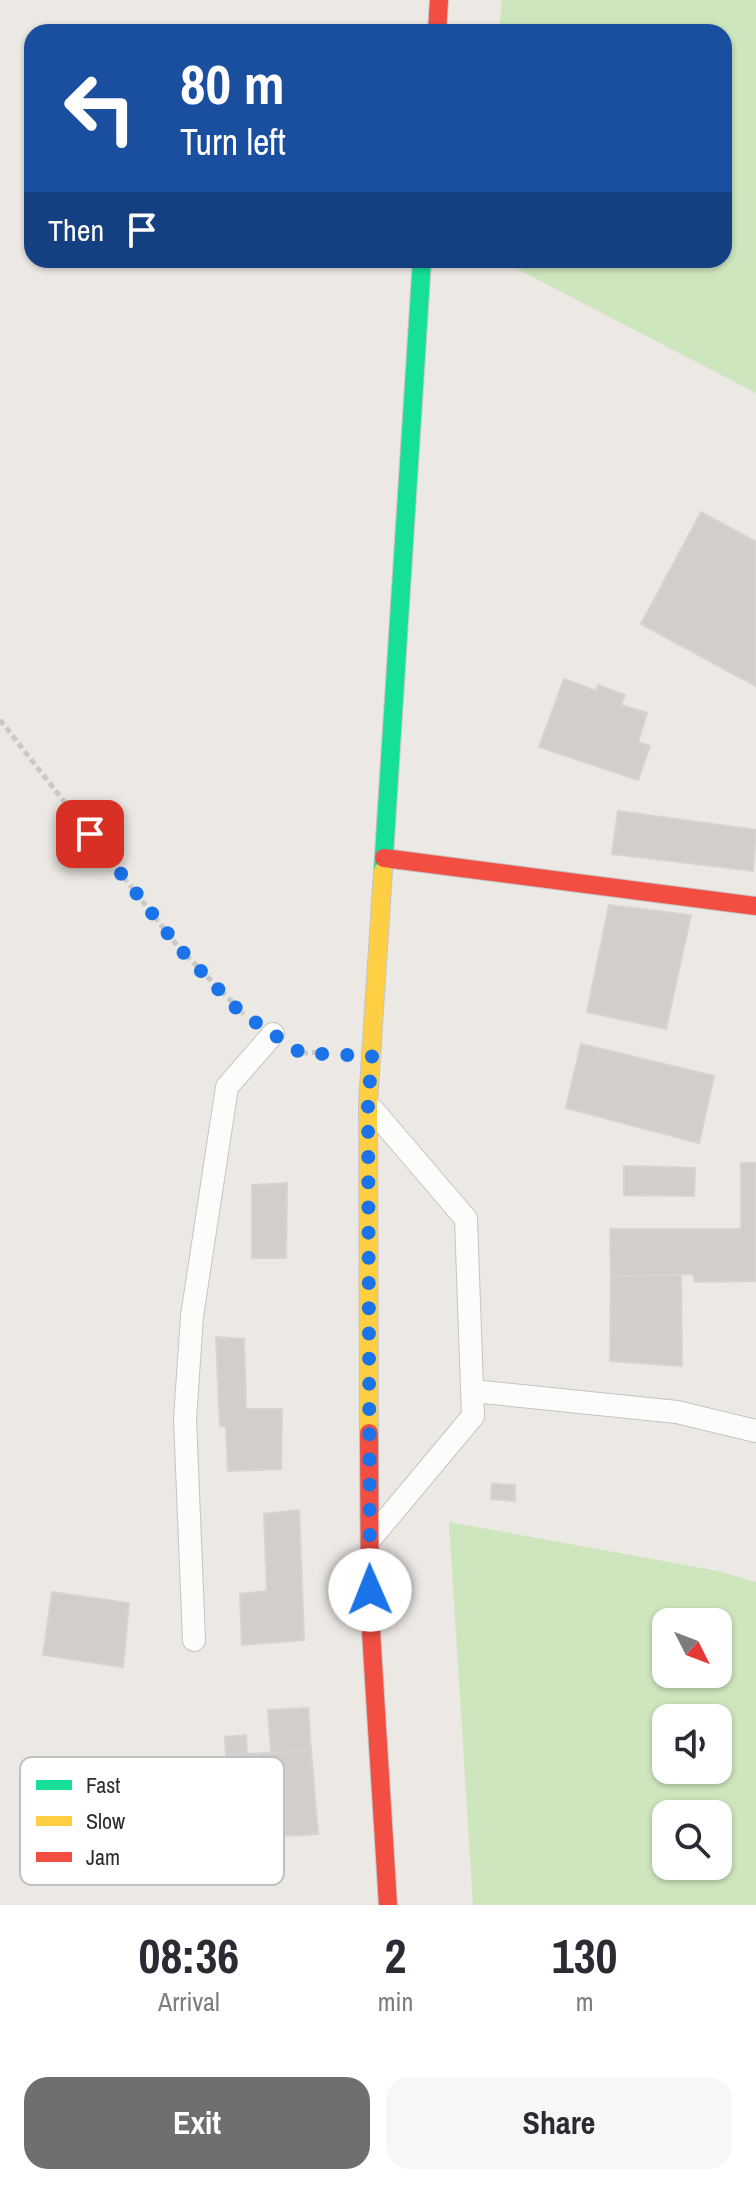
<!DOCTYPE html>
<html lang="en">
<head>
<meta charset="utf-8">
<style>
  body { margin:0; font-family:"Archivo Narrow",sans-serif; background:#f7f7f7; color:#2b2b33; height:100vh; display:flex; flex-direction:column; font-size:30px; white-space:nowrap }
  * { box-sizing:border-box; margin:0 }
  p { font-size:26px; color:#7c7c81 }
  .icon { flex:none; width:44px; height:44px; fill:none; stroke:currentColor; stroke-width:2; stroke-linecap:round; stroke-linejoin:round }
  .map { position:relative; height:1905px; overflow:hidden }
  .drawer { display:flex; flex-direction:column; background:#fff; flex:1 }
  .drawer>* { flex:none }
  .guide { position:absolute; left:24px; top:24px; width:708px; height:244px; border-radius:24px; box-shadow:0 2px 6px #0004; background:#1a4fa0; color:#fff; overflow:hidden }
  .needle { width:52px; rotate:132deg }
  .fabs { position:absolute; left:652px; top:1608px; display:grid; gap:16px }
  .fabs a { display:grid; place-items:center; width:80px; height:80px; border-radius:16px; background:#fff; box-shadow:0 2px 6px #0004; font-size:40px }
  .pin { position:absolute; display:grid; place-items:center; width:68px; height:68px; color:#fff; margin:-34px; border-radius:16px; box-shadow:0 4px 12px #0006 }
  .me { position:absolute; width:88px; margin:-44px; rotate:359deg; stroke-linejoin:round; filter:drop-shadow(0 0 6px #0008) }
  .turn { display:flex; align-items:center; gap:28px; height:168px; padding:0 24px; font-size:36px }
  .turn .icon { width:104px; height:104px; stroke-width:2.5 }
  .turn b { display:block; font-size:56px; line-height:68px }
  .then { display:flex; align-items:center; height:76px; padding:0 24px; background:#0003; gap:16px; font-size:30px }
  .eta { display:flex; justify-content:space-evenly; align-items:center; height:136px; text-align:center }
  .eta b { font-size:48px; font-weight:700; line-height:56px }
  .button { display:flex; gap:16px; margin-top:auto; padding:16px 24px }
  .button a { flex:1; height:92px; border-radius:24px; background:#706f6e; color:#fff; font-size:32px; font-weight:700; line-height:92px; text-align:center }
  .button a+a { background:#f7f7f7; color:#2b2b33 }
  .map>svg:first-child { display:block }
</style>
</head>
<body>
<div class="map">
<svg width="756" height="1905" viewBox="0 0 756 1905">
  <rect width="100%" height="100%" fill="#ece8e4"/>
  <g fill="#cee6be" fill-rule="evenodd">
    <path d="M502 0H756V393L500 260H724V32H499Z"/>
    <path d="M449 1522 718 1571 756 1582V1905H473ZM666 1622H718V1674H666ZM666 1718H718V1770H666ZM666 1814H718V1866H666Z"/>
  </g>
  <g fill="#d1cecb" stroke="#d7d4d0" stroke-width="2">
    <path d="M701 512 756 542V686L641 624Z"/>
    <path d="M564 679 596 691 598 685 625 695 621 705 647 713 638 742 650 746 638 780 539 747Z"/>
    <path d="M618 811 756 830 753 871 612 854Z"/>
    <path d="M609 905 691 915 666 1029 587 1012Z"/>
    <path d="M581 1044 714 1076 699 1143 566 1108Z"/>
    <path d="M741 1163H756V1281L695 1282 693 1274 611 1276 610 1229H741Z"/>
    <path d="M624 1166 695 1168 694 1196 624 1195Z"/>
    <path d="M287 1183 286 1258H252V1185Z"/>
    <path d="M681 1275 682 1366 610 1361 611 1276Z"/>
    <path d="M216 1337 244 1339 246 1409H282L281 1469 228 1471 226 1427 220 1426Z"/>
    <path d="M492 1484 515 1485V1501L491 1499Z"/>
    <path d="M299 1510 304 1640 242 1645 240 1594 267 1591 264 1514Z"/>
    <path d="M52 1592 129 1603 123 1667 43 1655Z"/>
    <path d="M308 1708 311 1751 271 1753 268 1710Z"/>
    <path d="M246 1735 247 1755H226L225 1737Z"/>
    <path d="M311 1751 318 1834 229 1839 226 1755Z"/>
  </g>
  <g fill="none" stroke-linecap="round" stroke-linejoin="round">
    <defs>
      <g id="lane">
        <path d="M473 1391 677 1412 756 1431"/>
        <path d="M372 1537 473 1416 466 1219 373 1110"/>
        <path d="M194 1640 185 1419 192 1316 227 1087 273 1034"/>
      </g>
      <path id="fast" d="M383 871 422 260"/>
      <path id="slow" d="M369 1433 368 1103 383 871"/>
      <g id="jam">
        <path d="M437 32 439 0"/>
        <path d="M384 858 756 906"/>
        <path d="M369 1433 370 1615 388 1905"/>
      </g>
    </defs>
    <use href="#lane" stroke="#c5c4c5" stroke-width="24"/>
    <use href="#fast" stroke="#c5c4c5" stroke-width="20"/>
    <use href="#slow" stroke="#c5c4c5" stroke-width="20"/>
    <use href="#jam" stroke="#c5c4c5" stroke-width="20"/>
    <g stroke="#c9c9c8" stroke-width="5" stroke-dasharray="6 4" stroke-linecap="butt">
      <path d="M0 720 180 949 244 1014"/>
      <path d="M302 1053 328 1052"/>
    </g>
    <use href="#lane" stroke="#fcfcfb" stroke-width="22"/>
    <use href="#fast" stroke="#16e098" stroke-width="18"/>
    <use href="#slow" stroke="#ffcf43" stroke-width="18"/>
    <use href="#jam" stroke="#f24e42" stroke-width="18"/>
  </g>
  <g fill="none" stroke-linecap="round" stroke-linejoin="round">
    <path stroke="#1a73e8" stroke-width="14" stroke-dasharray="0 25.2" d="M90 834 180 949 239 1011 301 1053 372 1056 368 1103 370 1590"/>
  </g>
  <rect x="20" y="1757" width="264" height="128" rx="12" fill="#fff" stroke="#c0c0c0" stroke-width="2"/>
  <rect x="36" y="1780" width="36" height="10" fill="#16e098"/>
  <rect x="36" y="1816" width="36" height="10" fill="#ffcf43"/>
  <rect x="36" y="1852" width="36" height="10" fill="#f24e42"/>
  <g font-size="22" fill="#2e2e2e">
    <text x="86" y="1793">Fast</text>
    <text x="86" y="1829">Slow</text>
    <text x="86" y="1865">Jam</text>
  </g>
</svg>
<div class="fabs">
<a><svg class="needle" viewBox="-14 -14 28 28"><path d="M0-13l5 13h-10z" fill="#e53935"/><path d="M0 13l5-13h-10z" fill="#7c7c81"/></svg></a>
<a><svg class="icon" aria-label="sound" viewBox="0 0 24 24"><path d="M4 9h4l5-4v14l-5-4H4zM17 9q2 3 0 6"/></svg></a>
<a><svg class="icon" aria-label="search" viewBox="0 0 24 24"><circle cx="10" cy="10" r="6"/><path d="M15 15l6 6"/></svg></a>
</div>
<div class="pin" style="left:90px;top:834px;background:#d93025"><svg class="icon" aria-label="arrive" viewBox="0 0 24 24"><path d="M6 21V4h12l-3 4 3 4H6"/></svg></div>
<svg class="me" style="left:370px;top:1590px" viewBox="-20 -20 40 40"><circle r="19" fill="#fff"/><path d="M0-13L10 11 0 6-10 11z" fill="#1a73e8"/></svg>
<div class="guide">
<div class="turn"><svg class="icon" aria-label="left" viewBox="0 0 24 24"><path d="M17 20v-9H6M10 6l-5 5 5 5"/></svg><div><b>80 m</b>Turn left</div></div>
<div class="then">Then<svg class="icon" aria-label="arrive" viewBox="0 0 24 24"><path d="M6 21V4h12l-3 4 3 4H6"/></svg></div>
</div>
</div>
<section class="drawer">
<div class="eta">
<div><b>08:36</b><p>Arrival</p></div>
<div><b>2</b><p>min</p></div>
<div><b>130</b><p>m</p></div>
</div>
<div class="button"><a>Exit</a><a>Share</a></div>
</section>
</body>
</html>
